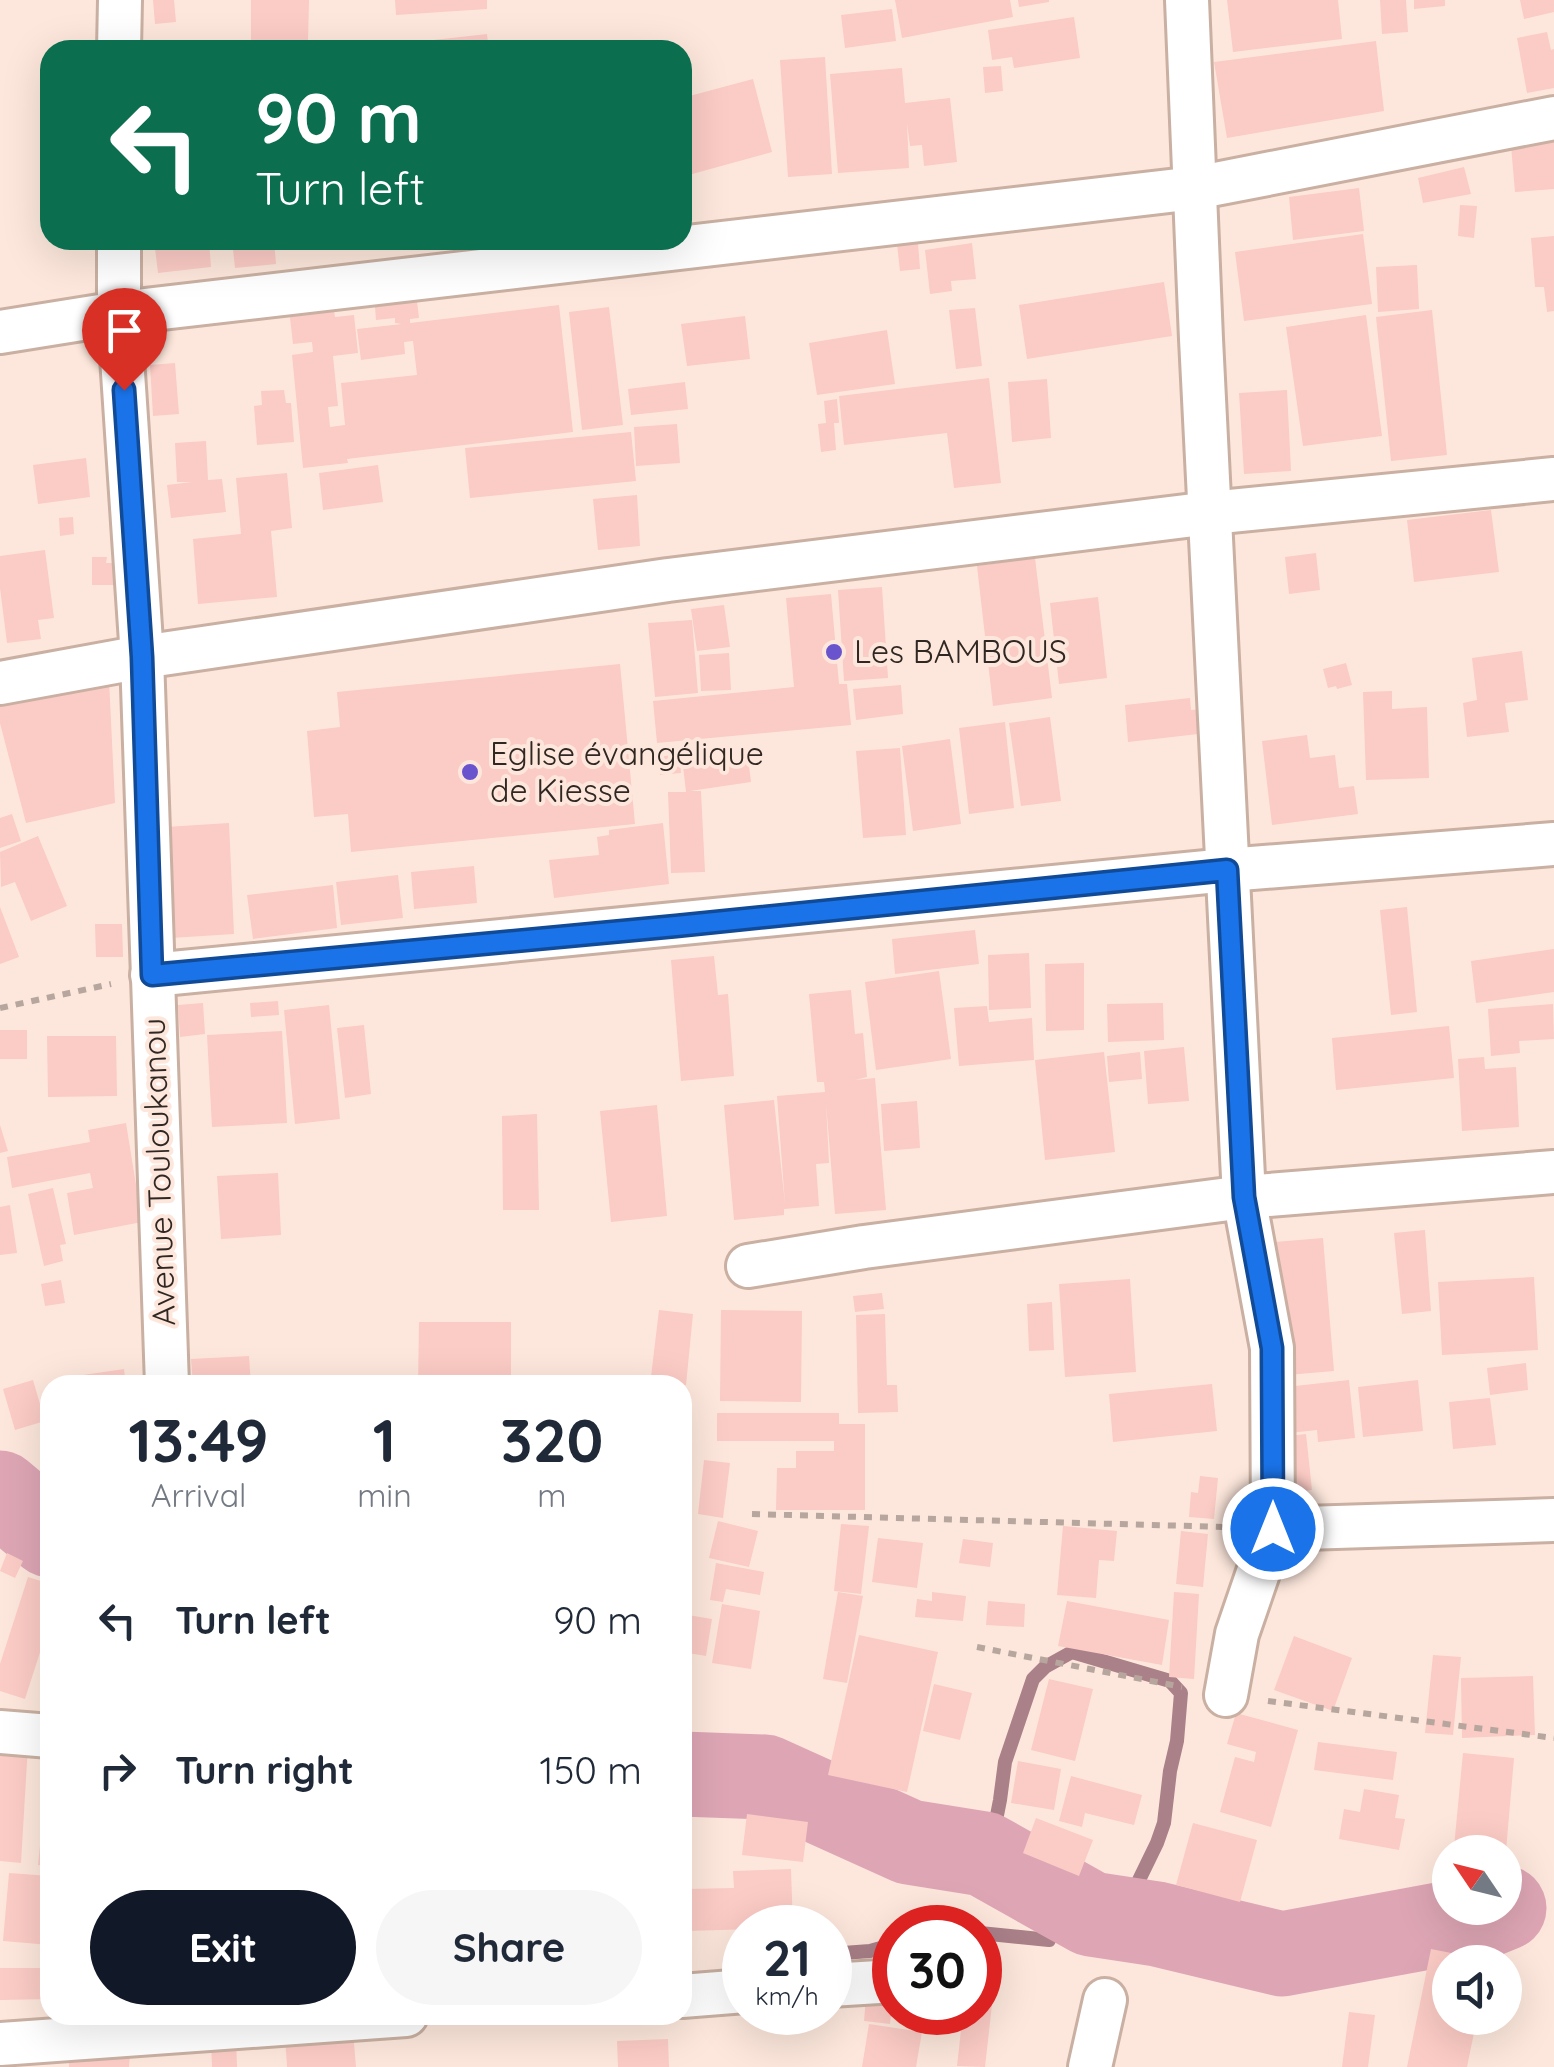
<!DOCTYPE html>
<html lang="en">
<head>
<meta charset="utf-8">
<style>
  body { margin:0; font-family:Quicksand,sans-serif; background:#f6f6f7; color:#1f2937; height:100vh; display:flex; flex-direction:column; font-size:38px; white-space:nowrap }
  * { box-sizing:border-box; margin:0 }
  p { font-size:32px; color:#747a83 }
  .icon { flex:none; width:55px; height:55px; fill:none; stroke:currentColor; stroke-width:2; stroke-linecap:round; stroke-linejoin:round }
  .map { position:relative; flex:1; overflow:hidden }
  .sheet { position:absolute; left:40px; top:1375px; width:652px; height:650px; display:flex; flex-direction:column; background:#fff; border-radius:30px; box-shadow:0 10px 40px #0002 }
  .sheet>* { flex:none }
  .top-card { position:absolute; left:40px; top:40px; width:652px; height:210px; border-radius:30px; box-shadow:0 10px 40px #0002; background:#0b6e4f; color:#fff; overflow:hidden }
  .needle { width:65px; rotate:305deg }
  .tools { position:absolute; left:1432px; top:1835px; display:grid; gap:20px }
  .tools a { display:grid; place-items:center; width:90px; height:90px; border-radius:50%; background:#fff; box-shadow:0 10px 40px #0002; font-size:50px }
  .speed { position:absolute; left:722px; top:1905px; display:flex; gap:20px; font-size:50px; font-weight:700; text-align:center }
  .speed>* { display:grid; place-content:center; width:130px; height:130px; border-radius:50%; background:#fff; box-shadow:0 10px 40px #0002; line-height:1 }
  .speed small { font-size:25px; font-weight:400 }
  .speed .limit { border:15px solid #d22; background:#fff; color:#111 }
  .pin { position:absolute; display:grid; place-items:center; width:85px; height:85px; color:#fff; margin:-102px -42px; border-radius:50% 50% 50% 0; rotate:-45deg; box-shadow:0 0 10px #0007 }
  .pin .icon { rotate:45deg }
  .me { position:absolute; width:110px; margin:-55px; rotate:0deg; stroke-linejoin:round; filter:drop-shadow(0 0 8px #0008) }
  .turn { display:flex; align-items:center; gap:35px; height:210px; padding:0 50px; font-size:45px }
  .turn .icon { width:130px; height:130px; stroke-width:2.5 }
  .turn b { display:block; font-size:70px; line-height:85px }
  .eta { display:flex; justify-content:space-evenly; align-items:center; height:170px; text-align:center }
  .eta b { font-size:60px; font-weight:700; line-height:70px }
  .cta { display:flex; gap:20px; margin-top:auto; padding:20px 50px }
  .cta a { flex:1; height:115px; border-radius:60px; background:#111827; color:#fff; font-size:40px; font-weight:700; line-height:115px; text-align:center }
  .cta a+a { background:#f6f6f7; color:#1f2937 }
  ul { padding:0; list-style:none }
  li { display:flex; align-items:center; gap:30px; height:150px; padding:0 50px }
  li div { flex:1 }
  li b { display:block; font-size:38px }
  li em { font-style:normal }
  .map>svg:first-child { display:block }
</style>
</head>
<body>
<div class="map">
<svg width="1554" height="2067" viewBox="0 0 1554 2067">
  <rect width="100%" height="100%" fill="#fde7dc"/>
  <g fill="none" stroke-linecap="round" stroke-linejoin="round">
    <g stroke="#aa8089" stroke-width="14">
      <path d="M991 1846 1000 1800 1005 1762 1033 1679 1045 1667 1072 1652 1170 1681 1181 1693 1177 1741 1170 1771 1164 1823 1157 1843 1139 1880 1128 1914"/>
      <path d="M980 1933 1049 1940 1052 1932 1063 1931 1077 1917"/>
      <path d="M830 1954 870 1951 895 1944"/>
    </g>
    <g stroke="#dea6b5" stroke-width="85">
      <path d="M0 1493 50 1535"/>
      <path d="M682 1774 765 1777 909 1842 984 1854 1091 1914 1157 1924 1282 1954 1482 1917 1504 1908"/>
    </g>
  </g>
  <g fill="#fbcbc5">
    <path d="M153 0H174L176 22 155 24Z"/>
    <path d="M251 0H309L308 42H251Z"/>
    <path d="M395 0H487V9L396 15Z"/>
    <path d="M895 0H1010L1013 17 902 38Z"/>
    <path d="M1018 0H1049V2L1019 7Z"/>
    <path d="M1227 0H1338L1342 39 1233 52Z"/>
    <path d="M1380 0H1406L1408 32 1382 34Z"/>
    <path d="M1414 0H1445V6L1414 9Z"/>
    <path d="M1520 0H1554V12L1524 19Z"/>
    <path d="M892 9 896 41 845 48 841 15Z"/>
    <path d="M1074 17 1080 58 1014 68 1012 57 992 60 988 30Z"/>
    <path d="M1547 32 1551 50 1554 49V88L1527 93 1517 38Z"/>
    <path d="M487 34 489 50H407L406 43Z"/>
    <path d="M1376 41 1384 111 1227 138 1214 62Z"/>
    <path d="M825 57 832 174 788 177 780 60Z"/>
    <path d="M1001 66 1003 91 985 93 983 67Z"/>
    <path d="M902 68 905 103 950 98 957 162 924 166 922 145 910 146 907 123 909 168 838 173 830 74Z"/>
    <path d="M753 79 772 152 685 176 682 167V98Z"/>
    <path d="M1554 131V189L1515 192 1510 134Z"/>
    <path d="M1464 167 1471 194 1423 203 1418 178Z"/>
    <path d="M1359 188 1364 231 1293 240 1289 197Z"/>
    <path d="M1460 205 1477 206 1474 238 1458 236Z"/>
    <path d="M1363 234 1372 304 1244 321 1235 252Z"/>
    <path d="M1554 236V311L1547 312 1544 287H1535L1531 238Z"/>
    <path d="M154 240H209L211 267 158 273Z"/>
    <path d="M232 240H274L276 264 235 268Z"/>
    <path d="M287 240H331V243L288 247Z"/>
    <path d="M351 240H386V243L352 246Z"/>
    <path d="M918 243 920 269 900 271 897 244Z"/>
    <path d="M972 243 976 279 951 281 952 291 930 294 925 250Z"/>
    <path d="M1417 265 1419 309 1378 312 1376 267Z"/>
    <path d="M1164 282 1172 336 1027 359 1019 305Z"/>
    <path d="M417 301 419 318 410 319V323L559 305 573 432 347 459 348 463 303 468 292 355 313 352 312 342 293 344 289 309 333 304 335 317 354 315 358 353 333 356 338 406 328 407 330 427 345 425 341 383 417 375 413 341 404 342 405 354 361 360 357 329 402 324 395 323V318L376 320 375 307Z"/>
    <path d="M609 307 623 425 582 430 569 312Z"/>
    <path d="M975 308 982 366 956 369 949 310Z"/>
    <path d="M1432 310 1447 455 1391 461 1376 317Z"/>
    <path d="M1366 315 1382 436 1303 446 1286 327Z"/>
    <path d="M745 316 750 359 687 366 681 324Z"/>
    <path d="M887 330 895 384 817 395 809 343Z"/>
    <path d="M175 363 179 414 153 416 150 365Z"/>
    <path d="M989 378 1001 483 954 488 947 433 844 445 839 396Z"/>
    <path d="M1047 379 1051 438 1012 442 1008 382Z"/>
    <path d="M685 382 688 409 631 415 628 389Z"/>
    <path d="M284 390 286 403H291L294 442 257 445 254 406 262 405 261 391Z"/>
    <path d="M1287 390 1291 471 1244 474 1239 393Z"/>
    <path d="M837 399 839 423H834L836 450 821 452 818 424 826 423 824 401Z"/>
    <path d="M677 424 680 463 636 466 634 427Z"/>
    <path d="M631 432 636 481 470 498 465 448Z"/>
    <path d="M206 441 208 480 222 479 226 512 171 518 167 485 192 482H177L175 443Z"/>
    <path d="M86 458 90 497 38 504 33 465Z"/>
    <path d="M378 465 383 502 323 510 319 473Z"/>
    <path d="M287 473 292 528 271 531 277 597 198 604 193 539 241 534 236 478Z"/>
    <path d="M637 495 640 546 598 550 593 499Z"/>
    <path d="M1491 510 1499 572 1414 582 1407 520Z"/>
    <path d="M73 517 74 534 60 536 59 518Z"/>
    <path d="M45 550 54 618 38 620 41 639 7 643 0 588V556Z"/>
    <path d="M1316 553 1320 590 1289 594 1285 557Z"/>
    <path d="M92 557H107L106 563H116L115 577 131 578 130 598 114 597V585H92Z"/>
    <path d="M1035 558 1052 698 993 706 977 566Z"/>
    <path d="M882 587 888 678 844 681 838 590Z"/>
    <path d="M831 594 839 684H847L851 725 657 743 653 701 794 687 786 598Z"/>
    <path d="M1098 597 1107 678 1059 684 1050 603Z"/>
    <path d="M724 605 730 647 697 651 691 609Z"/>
    <path d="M692 620 698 693 655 697 648 623Z"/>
    <path d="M1522 651 1528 700 1505 703 1509 732 1467 737 1463 703 1477 700 1472 658Z"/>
    <path d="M729 653 731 690 701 691 699 655Z"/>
    <path d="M1346 663 1352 685 1337 689 1336 686 1328 688 1323 669Z"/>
    <path d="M620 664 635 824 351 852 348 814 314 817 307 731 340 727 337 692Z"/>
    <path d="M109 680 115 803 26 823 0 723V697Z"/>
    <path d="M901 685 903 714 856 720 853 689Z"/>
    <path d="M1392 691V709L1427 707 1429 778 1366 780 1363 692Z"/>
    <path d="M1190 698 1191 710 1213 708 1216 732 1128 742 1125 705Z"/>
    <path d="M1050 717 1061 801 1021 806 1009 723Z"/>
    <path d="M1005 722 1014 808 969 814 959 728Z"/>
    <path d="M1307 735 1310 758 1335 755 1339 788 1354 786 1358 814 1272 825 1262 741Z"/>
    <path d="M950 739 961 824 913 831 902 746Z"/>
    <path d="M900 748 906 835 863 838 856 751Z"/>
    <path d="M679 754 681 773 660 775 658 757Z"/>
    <path d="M748 758 751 782 690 791H701L705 872 671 873 668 792H686L683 766Z"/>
    <path d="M12 814 21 841 0 848V818Z"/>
    <path d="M229 823 234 934 171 938 166 827Z"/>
    <path d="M663 823 669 884 554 898 549 860 599 855 597 837 609 835V830Z"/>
    <path d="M38 836 67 906 31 921 15 882 1 887 0 852Z"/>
    <path d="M474 866 477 903 414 909 411 872Z"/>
    <path d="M398 875 403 918 341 925 336 882Z"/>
    <path d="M333 885 337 928 253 939 247 895Z"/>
    <path d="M0 907 19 957 0 964Z"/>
    <path d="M1407 907 1417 1012 1391 1015 1380 910Z"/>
    <path d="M95 924H122L123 957H96Z"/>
    <path d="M975 930 979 964 895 974 892 939Z"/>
    <path d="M1554 949V992L1476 1003 1471 961Z"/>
    <path d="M1029 953 1031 1008 989 1010 988 955Z"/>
    <path d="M714 956 718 995 728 994 734 1076 681 1081 671 960Z"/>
    <path d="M1084 963V1030L1046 1031 1045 964Z"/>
    <path d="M939 971 951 1059 876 1070 865 982Z"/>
    <path d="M851 990 855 1034 863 1033 867 1077 855 1080 875 1078 886 1210 835 1214 826 1103 829 1163 816 1164 819 1206 784 1209V1215L734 1220 724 1105 774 1100 785 1204 777 1096 825 1092 824 1082H817L809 994Z"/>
    <path d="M278 1001 279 1015 251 1017 250 1003Z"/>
    <path d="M203 1003 205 1034 180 1037 178 1005Z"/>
    <path d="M1163 1003 1164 1040 1108 1042 1107 1004Z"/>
    <path d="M1553 1004 1554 1039 1519 1041 1520 1053 1491 1056 1488 1009Z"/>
    <path d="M329 1005 340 1119 295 1124 284 1010Z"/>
    <path d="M987 1006 989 1022 1032 1018 1034 1060 959 1066 954 1008Z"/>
    <path d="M364 1025 371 1094 345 1098 337 1028Z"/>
    <path d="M1449 1026 1454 1078 1336 1090 1332 1038Z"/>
    <rect x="0" y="1030" width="27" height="29"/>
    <path d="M282 1031 287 1123 212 1127 207 1035Z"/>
    <path d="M47 1036H116L117 1096 48 1097Z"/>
    <path d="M1184 1047 1189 1101 1148 1104 1144 1051Z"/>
    <path d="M1104 1052 1115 1152 1045 1160 1035 1060Z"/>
    <path d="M1140 1052 1142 1079 1109 1082 1107 1056Z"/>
    <path d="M1484 1057 1485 1069 1516 1067 1519 1127 1462 1131 1458 1059Z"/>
    <path d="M917 1101 920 1148 884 1151 881 1104Z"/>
    <path d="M657 1105 667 1216 611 1222 600 1111Z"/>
    <path d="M537 1114 539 1210H503L502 1116Z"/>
    <path d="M126 1123 142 1222 74 1235 67 1193 93 1188 90 1173 12 1188 7 1157 90 1142 88 1130Z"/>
    <path d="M0 1125 8 1151 0 1153Z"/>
    <path d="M278 1173 281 1235 221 1239 217 1176Z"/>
    <path d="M53 1188 66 1244 60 1245 63 1261 44 1266 28 1194Z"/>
    <path d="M10 1205 17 1253 0 1255V1207Z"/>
    <path d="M1425 1230 1431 1311 1402 1314 1394 1233Z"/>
    <path d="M1323 1238 1334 1371 1287 1375 1275 1242Z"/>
    <path d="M1534 1277 1538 1350 1442 1355 1438 1282Z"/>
    <path d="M1130 1279 1136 1372 1065 1377 1059 1284Z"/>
    <path d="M61 1280 65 1303 45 1306 41 1284Z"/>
    <path d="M882 1293 884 1309 855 1312 853 1296Z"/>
    <path d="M1052 1302 1054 1350 1029 1351 1027 1304Z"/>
    <path d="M659 1310 693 1314 686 1385H650Z"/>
    <path d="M721 1310 802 1311 801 1402 720 1401Z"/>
    <path d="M885 1314 887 1385H897L898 1412 858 1413 856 1315Z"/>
    <path d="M419 1322H511V1385H418Z"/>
    <path d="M249 1356 251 1385H193L191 1359Z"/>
    <path d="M1526 1363 1528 1390 1490 1395 1487 1368Z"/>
    <path d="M124 1369 126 1385H70L69 1377Z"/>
    <path d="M33 1380 45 1421 15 1430 3 1389Z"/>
    <path d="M1349 1380 1355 1438 1318 1442 1317 1430 1271 1435 1265 1385 1294 1382 1295 1386Z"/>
    <path d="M1418 1380 1423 1431 1363 1437 1358 1387Z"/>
    <path d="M1212 1384 1217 1431 1113 1442 1109 1394Z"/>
    <path d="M1490 1398 1496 1445 1453 1449 1449 1402Z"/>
    <path d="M682 1412 692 1414 685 1475H682Z"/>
    <path d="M717 1413H839V1424H865V1510H776L777 1468H796V1451H834V1441H717Z"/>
    <path d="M1306 1434 1312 1490 1286 1493 1272 1438Z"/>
    <path d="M704 1460 730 1463 723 1518 698 1514Z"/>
    <path d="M1200 1476 1218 1478 1214 1519 1189 1517 1191 1492 1198 1493Z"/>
    <path d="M718 1521 758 1531 749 1567 709 1558Z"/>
    <path d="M841 1524 869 1526 861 1594 834 1591Z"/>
    <path d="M1063 1526 1117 1531 1114 1561 1099 1560 1096 1598 1057 1595Z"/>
    <path d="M1181 1531 1208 1534 1203 1587 1176 1584Z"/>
    <path d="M878 1538 923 1543 917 1588 872 1582Z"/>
    <path d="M963 1539 993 1543 990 1567 959 1563Z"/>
    <path d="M7 1553 23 1561 15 1578 0 1571Z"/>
    <path d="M716 1563 764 1572 760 1595 726 1589 723 1602 710 1600Z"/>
    <path d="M28 1577 50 1584V1621L25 1699 0 1691V1664Z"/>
    <path d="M838 1592 863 1596 847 1683 823 1679Z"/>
    <path d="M932 1592 966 1596 963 1621 915 1617 917 1599 932 1601Z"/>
    <path d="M1174 1592 1199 1594 1194 1679 1169 1677Z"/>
    <path d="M988 1601 1025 1604 1024 1627 986 1625Z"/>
    <path d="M1067 1601 1169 1620 1162 1665 1058 1646Z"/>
    <path d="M722 1604 760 1611 751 1669 712 1663Z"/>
    <path d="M682 1614 712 1619 706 1656 682 1652Z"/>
    <path d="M859 1635 938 1652 907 1792 828 1775Z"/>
    <path d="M1294 1636 1352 1658 1333 1711 1274 1690Z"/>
    <path d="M1433 1655 1461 1657 1453 1735 1425 1733Z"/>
    <path d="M1533 1676 1535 1735 1462 1738 1461 1678Z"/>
    <path d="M1049 1679 1093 1689 1075 1761 1031 1750Z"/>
    <path d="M934 1684 972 1693 960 1740 923 1731Z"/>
    <path d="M1236 1713 1298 1730 1271 1827 1220 1812 1235 1757 1254 1762 1256 1752 1227 1744Z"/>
    <path d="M1318 1742 1397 1752 1393 1780 1314 1770Z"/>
    <path d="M0 1746H28L21 1863 0 1861Z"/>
    <path d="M1463 1753 1514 1758 1506 1851 1454 1847Z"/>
    <path d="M1018 1761 1061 1769 1054 1810 1011 1803Z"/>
    <path d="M1071 1776 1142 1795 1134 1825 1085 1813 1082 1827 1059 1821Z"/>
    <path d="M1364 1789 1399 1795 1395 1818 1405 1819 1399 1850 1339 1839 1344 1809 1360 1812Z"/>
    <path d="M747 1814 808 1822 803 1862 742 1855Z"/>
    <path d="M43 1816H50V1866L38 1865Z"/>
    <path d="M1036 1818 1093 1840 1079 1876 1023 1853Z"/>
    <path d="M1193 1823 1257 1840 1240 1902 1176 1885Z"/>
    <path d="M791 1869 793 1928 687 1931 686 1889 734 1888 733 1871Z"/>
    <path d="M9 1873 50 1876V1945L3 1941Z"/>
    <path d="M1431 1949 1492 1961V1962H1450V2018H1477L1467 2067H1407Z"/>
    <path d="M0 1968H50V1999L0 2000Z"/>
    <path d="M867 1985 894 1988 890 2024 864 2021Z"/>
    <path d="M980 1986 994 1987 985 2067 957 2066 963 2012H980Z"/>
    <path d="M1349 2012 1375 2015 1368 2067H1342Z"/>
    <path d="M869 2024 922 2032 916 2067H862Z"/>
    <path d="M353 2031 356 2067H287L285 2036Z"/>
    <path d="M236 2038 237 2067H212L211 2039Z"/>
    <path d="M668 2039 669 2067H618L617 2041Z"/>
    <path d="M69 2053 130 2054 129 2067H69Z"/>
  </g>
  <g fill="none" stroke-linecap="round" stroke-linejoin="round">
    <defs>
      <g id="minor">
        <path d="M1187 0 1201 339 1244 1197 1272 1348 1273 1529 1237 1634 1226 1695"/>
        <path d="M119 50 120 0"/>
        <path d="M119 240V313L142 657 167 1385"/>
        <path d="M0 332 119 313 1195 188 1554 118"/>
        <path d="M0 683 142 657 668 580 1210 513 1554 479"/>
        <path d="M152 975 1227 870 1554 844"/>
        <path d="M748 1266 864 1247 1244 1197 1554 1172"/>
        <path d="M1273 1529 1554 1520"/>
        <path d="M0 1732 50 1736"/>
        <path d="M830 1985 895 1981"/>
        <path d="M682 1996 745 1991"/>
        <path d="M0 2044 406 2015"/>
        <path d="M1090 2067 1105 2000"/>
      </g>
    </defs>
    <use href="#minor" stroke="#c9b0a2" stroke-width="48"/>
    <g stroke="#b7a69d" stroke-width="6" stroke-dasharray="8 8" stroke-linecap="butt">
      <path d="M0 1008 111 984"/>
      <path d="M752 1514 1227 1527"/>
      <path d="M977 1647 1182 1687"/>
      <path d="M1268 1701 1554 1738"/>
    </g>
    <use href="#minor" stroke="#fff" stroke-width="42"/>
  </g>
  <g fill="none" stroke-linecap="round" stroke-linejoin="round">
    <defs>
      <path id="route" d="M124 390 142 657 152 975 676 926 1227 870 1244 1197 1272 1348 1273 1529"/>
    </defs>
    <use href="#route" stroke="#114b97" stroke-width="25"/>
    <use href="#route" stroke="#1a73e8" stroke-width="18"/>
  </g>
  <g fill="#6a54cd" stroke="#fde7dc" stroke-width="4">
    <circle cx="834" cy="652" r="10"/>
    <circle cx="470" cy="772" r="10"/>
  </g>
  <g text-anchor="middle" stroke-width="8" stroke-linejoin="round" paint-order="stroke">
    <g font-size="32" fill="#312722" stroke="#fde7dc" text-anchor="start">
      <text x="854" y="663">Les BAMBOUS</text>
      <text x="490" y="765">Eglise évangélique<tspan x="490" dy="37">de Kiesse</tspan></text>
    </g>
    <g font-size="32" fill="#312722" stroke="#fde7dc">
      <text transform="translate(159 1172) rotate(-92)" y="11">Avenue Touloukanou</text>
    </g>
  </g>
</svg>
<div class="tools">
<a><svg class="needle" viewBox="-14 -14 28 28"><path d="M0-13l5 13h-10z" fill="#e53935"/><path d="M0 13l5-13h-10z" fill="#747a83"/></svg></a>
<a><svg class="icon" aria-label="sound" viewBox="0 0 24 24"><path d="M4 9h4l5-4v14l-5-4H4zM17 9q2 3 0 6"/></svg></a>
</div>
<div class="speed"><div>21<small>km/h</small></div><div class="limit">30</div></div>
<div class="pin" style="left:124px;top:390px;background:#d93025"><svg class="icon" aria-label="arrive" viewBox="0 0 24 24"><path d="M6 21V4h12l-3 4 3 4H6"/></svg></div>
<svg class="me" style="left:1273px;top:1529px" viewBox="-20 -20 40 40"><circle r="17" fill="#1a73e8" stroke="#fff" stroke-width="3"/><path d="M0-11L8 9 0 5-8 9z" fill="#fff"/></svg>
<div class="top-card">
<div class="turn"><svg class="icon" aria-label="left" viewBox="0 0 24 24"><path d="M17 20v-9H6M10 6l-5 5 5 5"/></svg><div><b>90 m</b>Turn left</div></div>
</div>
<section class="sheet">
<div class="eta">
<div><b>13:49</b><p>Arrival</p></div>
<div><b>1</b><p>min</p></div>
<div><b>320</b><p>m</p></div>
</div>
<ul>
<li><svg class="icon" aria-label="left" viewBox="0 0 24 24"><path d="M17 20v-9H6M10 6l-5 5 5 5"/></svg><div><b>Turn left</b></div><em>90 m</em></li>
<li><svg class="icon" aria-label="right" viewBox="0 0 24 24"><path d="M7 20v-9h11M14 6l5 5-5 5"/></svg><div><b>Turn right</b></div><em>150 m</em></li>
</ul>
<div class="cta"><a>Exit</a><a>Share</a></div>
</section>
</div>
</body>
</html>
